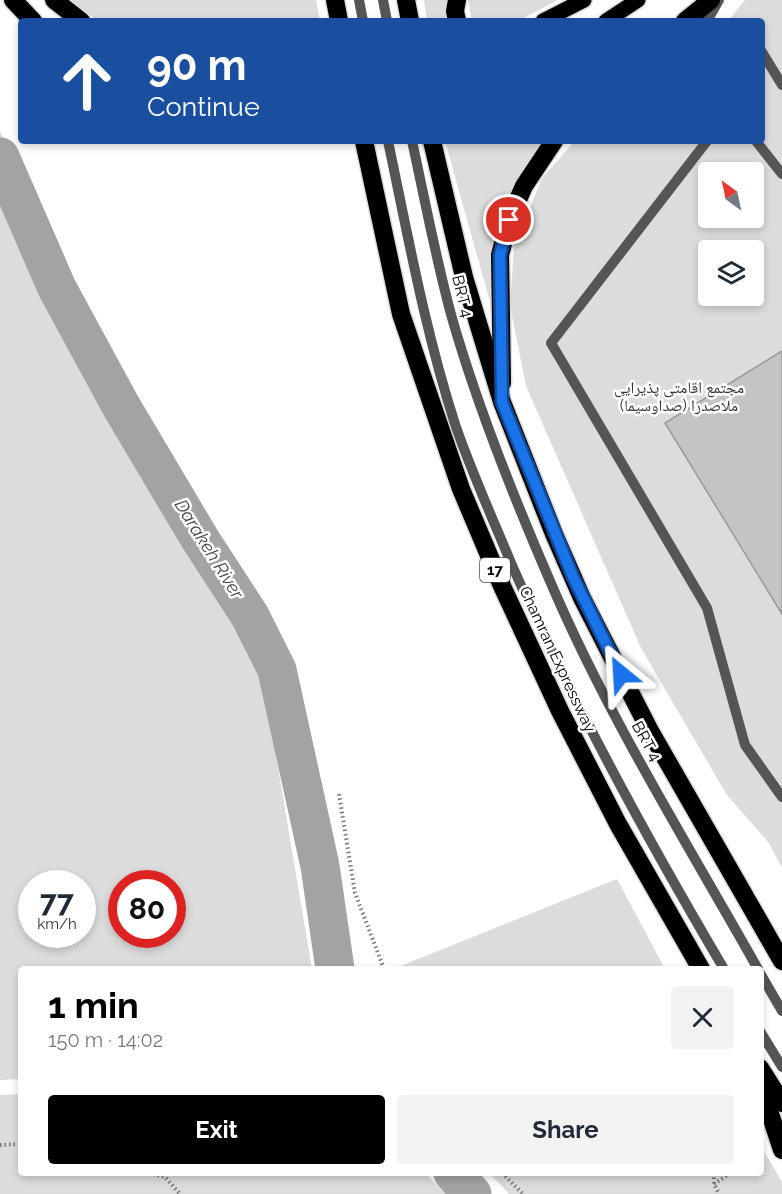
<!DOCTYPE html>
<html lang="en">
<head>
<meta charset="utf-8">
<style>
  body { margin:0; font-family:Raleway,"Noto Naskh Arabic",sans-serif; background:#f2f2f3; color:#1f2937; height:100vh; display:flex; flex-direction:column; font-size:22px; white-space:nowrap }
  * { box-sizing:border-box; margin:0 }
  p { font-size:20px; color:#747a83 }
  .icon { flex:none; width:33px; height:33px; fill:none; stroke:currentColor; stroke-width:2; stroke-linecap:round; stroke-linejoin:round }
  .map { position:relative; flex:1; overflow:hidden }
  .drawer { position:absolute; left:18px; top:966px; width:746px; height:210px; display:flex; flex-direction:column; background:#fff; border-radius:6px; box-shadow:0 3px 9px #0003 }
  .drawer>* { flex:none }
  .guide { position:absolute; left:18px; top:18px; width:747px; height:126px; border-radius:6px; box-shadow:0 3px 9px #0003; background:#1a4fa0; color:#fff; overflow:hidden }
  .needle { width:39px; rotate:327deg }
  .tools { position:absolute; left:698px; top:162px; display:grid; gap:12px }
  .tools a { display:grid; place-items:center; width:66px; height:66px; border-radius:6px; background:#fff; box-shadow:0 3px 9px #0003; font-size:30px }
  .speed { position:absolute; left:18px; top:870px; display:flex; gap:12px; font-size:30px; font-weight:700; text-align:center }
  .speed>* { display:grid; place-content:center; width:78px; height:78px; border-radius:50%; background:#fff; box-shadow:0 3px 9px #0003; line-height:1 }
  .speed small { font-size:15px; font-weight:400 }
  .speed .limit { border:9px solid #d22; background:#fff; color:#111 }
  .pin { position:absolute; display:grid; place-items:center; width:51px; height:51px; color:#fff; margin:-26px; border:3px solid #fff; border-radius:50%; box-shadow:0 2px 6px #0007 }
  .me { position:absolute; width:66px; margin:-33px; rotate:333deg; stroke-linejoin:round; filter:drop-shadow(0 0 4px #0008) }
  .turn { display:flex; align-items:center; gap:21px; height:126px; padding:0 30px; font-size:27px }
  .turn .icon { width:78px; height:78px; stroke-width:2.5 }
  .turn b { display:block; font-size:42px; line-height:51px }
  .round { display:grid; place-items:center; flex:none; width:63px; height:63px; border-radius:6px; background:#f2f2f3 }
  .overview { display:flex; align-items:center; justify-content:space-between; height:102px; padding:0 30px }
  h1 { font-size:36px; font-weight:700; line-height:45px; color:#000 }
  .primary-button { display:flex; gap:12px; margin-top:auto; padding:12px 30px }
  .primary-button a { flex:1; height:69px; border-radius:6px; background:#000; color:#fff; font-size:24px; font-weight:700; line-height:69px; text-align:center }
  .primary-button a+a { background:#f2f2f3; color:#1f2937 }
  .map>svg:first-child { display:block }
</style>
</head>
<body>
<div class="map">
<svg width="782" height="1194" viewBox="0 0 782 1194">
  <rect width="100%" height="100%" fill="#fff"/>
  <g fill="#dcdcdc" fill-rule="evenodd">
    <path d="M69 0H316L320 21H98Z"/>
    <path d="M424 0H448V21H427Z"/>
    <path d="M468 0H558L518 21H472Z"/>
    <path d="M745 0H782V868L769 843 727 795 641 648 526 386 510 306 514 247 542 178 575 141H762V21H728ZM708 172H753V218H708ZM708 250H753V296H708Z"/>
    <path d="M0 131 89 328 265 690 312 969H21V1079L0 1080ZM32 884H82V934H32ZM122 884H172V934H122Z"/>
    <path d="M445 141H542C521 175 492 224 490 265 489 282 492 299 494 316Z"/>
    <path d="M617 879 665 969H393Z"/>
    <path d="M21 1094V1173H425L446 1194H0V1095Z"/>
    <path d="M761 1146 782 1182V1194H509L489 1173H760Z"/>
  </g>
  <g fill="none" stroke-linecap="round" stroke-linejoin="round">
    <g stroke="#a3a3a3" stroke-width="39">
      <path d="M0 157 57 288 121 406 200 539 250 616 277 670 320 866 335 969"/>
      <path d="M453 1173 472 1194"/>
    </g>
  </g>
  <path fill="#c4c4c4" stroke="#999" stroke-width="1.5" d="M782 351V614L665 423Z"/>
  <g fill="none" stroke-linecap="round" stroke-linejoin="round">
    <defs>
      <g id="primary">
        <path d="M543 21 584 0"/>
        <path d="M606 21 638 0"/>
      </g>
      <g id="highway">
        <path d="M13 0 33 21"/>
        <path d="M54 0 81 21"/>
        <path d="M335 0 339 21"/>
        <path d="M406 0 410 21"/>
        <path d="M457 0 455 11 457 21"/>
        <path d="M685 21 711 0"/>
        <path d="M364 141 401 314 461 489 502 586 560 711 618 824 701 969"/>
        <path d="M432 141 464 277 502 402 554 534 582 598 650 731 782 961"/>
        <path d="M502 383 500 255 509 220 524 186 554 141"/>
        <path d="M760 1068 782 1103"/>
        <path d="M761 1086 782 1150"/>
      </g>
    </defs>
    <use href="#primary" stroke="#dbdbdb" stroke-width="18"/>
    <use href="#highway" stroke="#dbdbdb" stroke-width="21"/>
    <g stroke="#777" stroke-width="4" stroke-dasharray="1.5 3" stroke-linecap="butt">
      <path d="M339 794 355 893 384 969"/>
      <path d="M0 1145 21 1144"/>
      <path d="M149 1173 165 1177 180 1194"/>
      <path d="M502 1173 523 1194"/>
      <path d="M714 1173V1184L719 1194"/>
      <path d="M714 1184 731 1173"/>
    </g>
    <g stroke="#555" stroke-width="10">
      <path d="M359 0 363 21"/>
      <path d="M383 0 387 21"/>
      <path d="M707 21 719 0"/>
      <path d="M762 52 782 85"/>
      <path d="M388 141C408 236 425 331 455 424 471 471 492 517 511 563 573 704 646 837 724 969"/>
      <path d="M412 141C425 200 436 260 452 318 477 405 514 498 550 581 607 715 687 843 758 969"/>
      <path d="M707 141 551 343 707 608 745 745 782 797"/>
      <path d="M756 141 782 174"/>
      <path d="M760 973 782 1011"/>
      <path d="M760 1031 782 1067"/>
    </g>
    <use href="#primary" stroke="#000" stroke-width="15"/>
    <use href="#highway" stroke="#000" stroke-width="18"/>
  </g>
  <g fill="none" stroke-linecap="round" stroke-linejoin="round">
    <defs>
      <path id="route" d="M509 220 500 255 502 402 573 577 621 674"/>
    </defs>
    <use href="#route" stroke="#114b97" stroke-width="15"/>
    <use href="#route" stroke="#1a73e8" stroke-width="10"/>
  </g>
  <g text-anchor="middle" stroke-width="5" stroke-linejoin="round" paint-order="stroke">
    <rect fill="#fff" stroke="#4c4c4c" stroke-width="1.5" x="480" y="558" width="30" height="24" rx="4.5"/>
    <g font-size="15" font-weight="bold" fill="#000">
      <text x="495" y="575">17</text>
    </g>
    <g font-size="16" fill="#000" stroke="#fff">
      <text transform="translate(463 296) rotate(76)" y="6">BRT 4</text>
      <text transform="translate(558 659) rotate(65)" y="6">Chamran Expressway</text>
      <text transform="translate(647 741) rotate(61)" y="6">BRT 4</text>
    </g>
    <g font-size="16" fill="#333" stroke="#fff">
      <text x="679" y="393">مجتمع اقامتی پذیرایی<tspan x="679" dy="18">ملاصدرا (صداوسیما)</tspan></text>
    </g>
    <g font-size="18" font-style="italic" fill="#444" stroke="#fff">
      <text transform="translate(209 549) rotate(58)" y="6">Darakeh River</text>
    </g>
  </g>
</svg>
<div class="tools">
<a><svg class="needle" viewBox="-14 -14 28 28"><path d="M0-13l5 13h-10z" fill="#e53935"/><path d="M0 13l5-13h-10z" fill="#747a83"/></svg></a>
<a><svg class="icon" aria-label="layers" viewBox="0 0 24 24"><path d="M12 4l9 5-9 5-9-5zM3 14l9 5 9-5"/></svg></a>
</div>
<div class="speed"><div>77<small>km/h</small></div><div class="limit">80</div></div>
<div class="pin" style="left:509px;top:220px;background:#d93025"><svg class="icon" aria-label="arrive" viewBox="0 0 24 24"><path d="M6 21V4h12l-3 4 3 4H6"/></svg></div>
<svg class="me" style="left:621px;top:674px" viewBox="-20 -20 40 40"><path d="M0-17L14 15 0 8-14 15z" fill="#1a73e8" stroke="#fff" stroke-width="4"/></svg>
<div class="guide">
<div class="turn"><svg class="icon" aria-label="ahead" viewBox="0 0 24 24"><path d="M12 20V5M6 11l6-6 6 6"/></svg><div><b>90 m</b>Continue</div></div>
</div>
<section class="drawer">
<div class="overview"><div><h1>1 min</h1><p>150 m · 14:02</p></div><a class="round"><svg class="icon" aria-label="close" viewBox="0 0 24 24"><path d="M6 6l12 12M18 6L6 18"/></svg></a></div>
<div class="primary-button"><a>Exit</a><a>Share</a></div>
</section>
</div>
</body>
</html>
